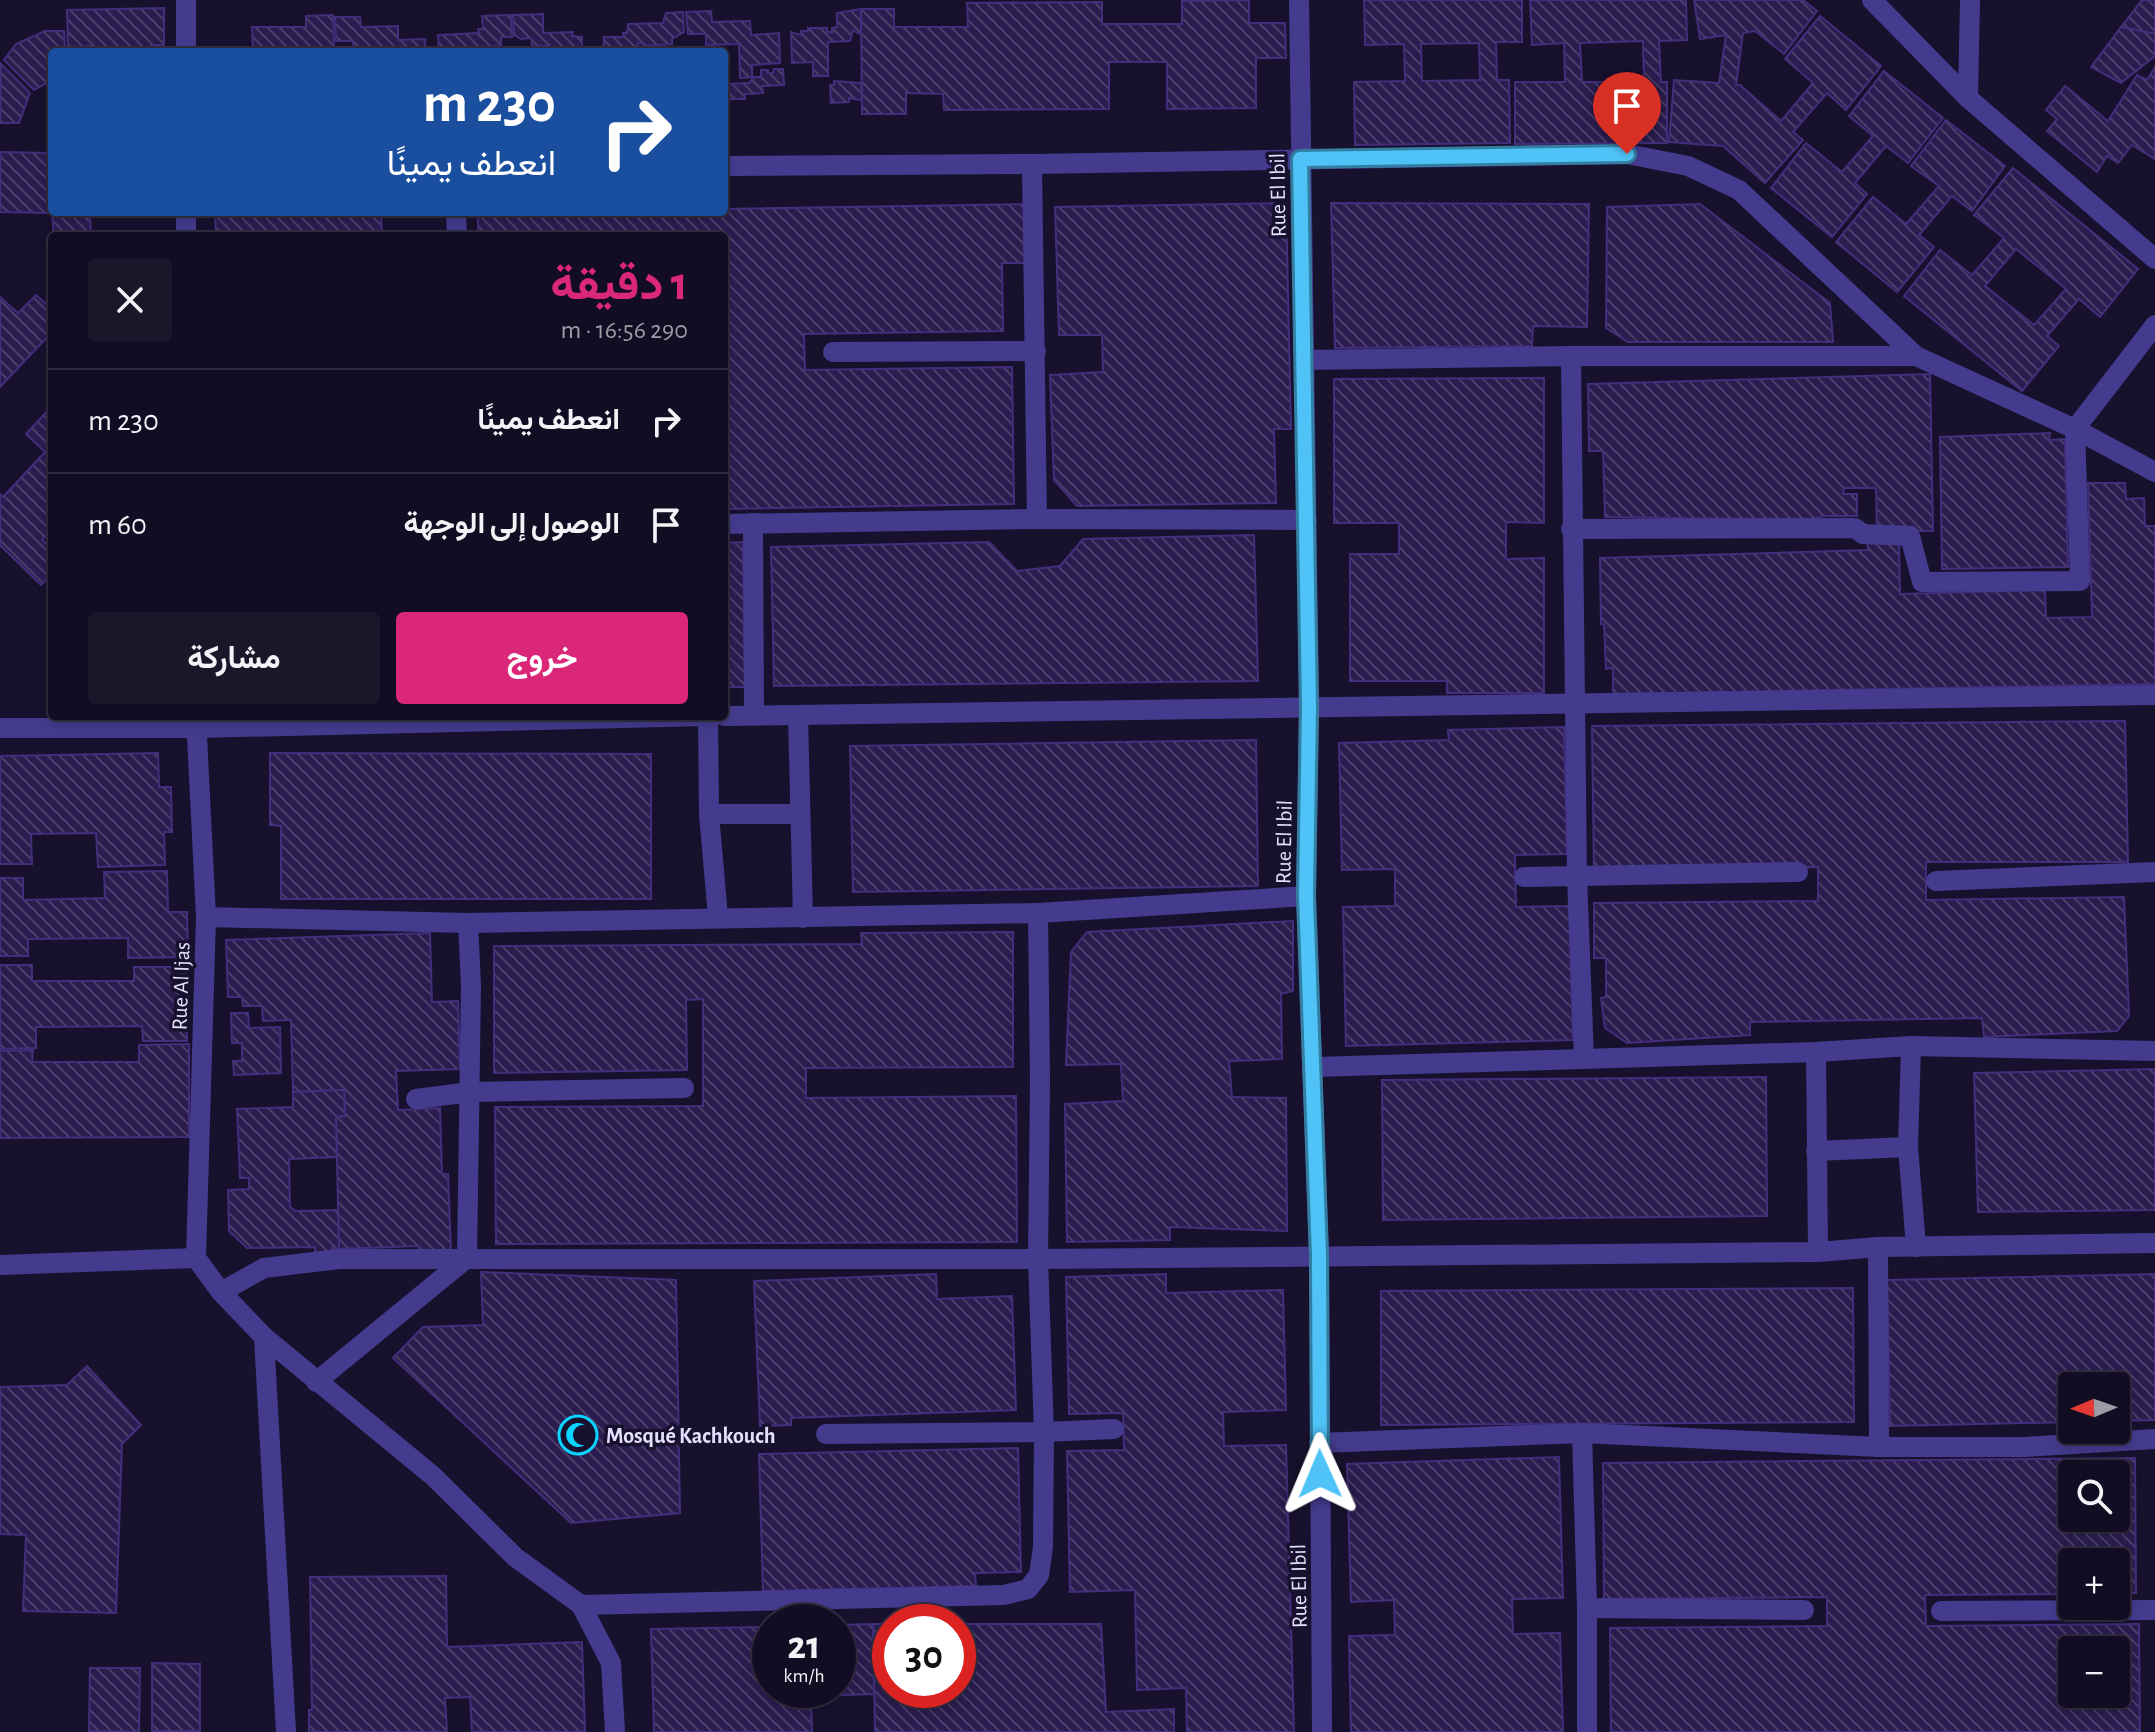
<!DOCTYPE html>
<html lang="ar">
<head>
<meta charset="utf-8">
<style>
  body { margin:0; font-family:"Alegreya Sans",Vazirmatn,sans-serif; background:#1b162a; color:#f1f3f6; direction:rtl; height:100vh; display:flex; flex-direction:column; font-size:30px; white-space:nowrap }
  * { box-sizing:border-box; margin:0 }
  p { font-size:26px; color:#9c9ca5 }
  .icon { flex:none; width:44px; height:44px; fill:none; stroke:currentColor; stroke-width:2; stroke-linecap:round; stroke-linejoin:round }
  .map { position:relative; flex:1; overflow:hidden; direction:ltr }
  .drawer { position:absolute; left:48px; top:232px; width:680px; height:488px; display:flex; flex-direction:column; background:#120d22; border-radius:8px; box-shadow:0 4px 12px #0003,0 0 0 2px #312d40; direction:rtl }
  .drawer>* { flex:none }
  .hud { position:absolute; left:48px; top:48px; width:680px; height:168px; border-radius:8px; box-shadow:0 4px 12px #0003,0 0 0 2px #312d40; direction:rtl; background:#1a4fa0; color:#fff; overflow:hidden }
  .needle { width:52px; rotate:268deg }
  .buttons { position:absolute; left:2058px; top:1372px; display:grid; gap:16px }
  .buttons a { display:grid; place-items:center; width:72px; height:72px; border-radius:8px; background:#120d22; box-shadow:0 4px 12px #0003,0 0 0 2px #312d40; font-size:40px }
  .speed { position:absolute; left:752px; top:1604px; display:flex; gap:16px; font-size:40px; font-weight:700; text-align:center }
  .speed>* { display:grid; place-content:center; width:104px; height:104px; border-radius:50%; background:#120d22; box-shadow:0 4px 12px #0003,0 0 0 2px #312d40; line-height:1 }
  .speed small { font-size:20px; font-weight:400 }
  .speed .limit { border:12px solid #d22; background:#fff; color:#111 }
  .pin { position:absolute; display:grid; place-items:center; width:68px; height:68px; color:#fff; margin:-82px -34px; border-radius:50% 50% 50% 0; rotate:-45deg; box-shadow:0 0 8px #0007 }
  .pin .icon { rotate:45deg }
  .me { position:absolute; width:88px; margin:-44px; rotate:359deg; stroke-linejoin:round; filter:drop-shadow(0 0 6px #0008) }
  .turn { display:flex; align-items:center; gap:28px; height:168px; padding:0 40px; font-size:36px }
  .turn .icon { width:104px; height:104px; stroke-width:2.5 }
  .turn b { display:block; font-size:56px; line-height:68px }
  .round { display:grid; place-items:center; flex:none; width:84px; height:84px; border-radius:8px; background:#1b162a }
  .headline { display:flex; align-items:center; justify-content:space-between; height:136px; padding:0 40px }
  h1 { font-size:48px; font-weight:700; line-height:60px; color:#db2777 }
  .action { display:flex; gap:16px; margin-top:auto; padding:16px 40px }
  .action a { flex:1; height:92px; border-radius:8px; background:#db2777; color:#fff; font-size:32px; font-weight:700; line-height:92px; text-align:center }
  .action a+a { background:#1b162a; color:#f1f3f6 }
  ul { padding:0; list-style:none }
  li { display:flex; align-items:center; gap:24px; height:104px; padding:0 40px; border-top:2px solid #312d40 }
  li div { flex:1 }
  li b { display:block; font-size:30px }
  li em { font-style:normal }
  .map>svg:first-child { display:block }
</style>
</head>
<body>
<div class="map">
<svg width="2155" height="1732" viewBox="0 0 2155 1732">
  <defs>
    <pattern id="building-back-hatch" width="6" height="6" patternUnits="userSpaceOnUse" patternTransform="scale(2)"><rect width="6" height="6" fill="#2b1c4f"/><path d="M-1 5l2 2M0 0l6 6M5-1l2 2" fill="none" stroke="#4a3d69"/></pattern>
  </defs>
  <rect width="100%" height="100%" fill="#18112e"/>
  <g fill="url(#building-back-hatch)" stroke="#432e7c" stroke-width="2" fill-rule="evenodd">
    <path d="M1249 0V23H1285L1286 58H1256V108L1167 109V62H1109V109L944 110 943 94 906 93V114H862L861 9H894V27H968L967 3 1102 2V24H1182V1Z"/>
    <path d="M1364 0H1522V42H1496L1497 80H1509L1510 143 1355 145 1354 82 1405 81 1404 44 1365 45ZM1479 43 1480 80 1422 81 1421 44Z"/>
    <path d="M1530 0H1686L1687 40 1659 41 1661 82H1667V143L1515 144V82H1565L1564 43 1532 45ZM1643 41 1644 82H1582L1580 43Z"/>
    <path d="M1694 0H1803L1817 11 1784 54 1755 31 1743 33 1736 85H1740L1781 121 1813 83 1785 59 1820 16 1881 66 1846 110 1827 93 1793 132 1803 140 1765 183 1723 146 1669 142 1674 80 1719 83 1726 35 1700 39Z"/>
    <path d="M2142 0H2155V34L2121 27Z"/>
    <path d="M164 8V45H151V52H91V46L68 47 67 10Z"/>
    <path d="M861 9V31L859 34 853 30 850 41 828 42V76H813V62L792 63 791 32 801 35V31H808V28H827V32H832V28L837 27V13Z"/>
    <path d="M711 11 712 22 750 21 751 35 779 33 780 63 752 65V77L740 78 739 44 706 45V34H688L686 12Z"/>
    <path d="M683 12 684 32 672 39V44L643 46V43H638V46H635V52H603L604 37H623V33H627L628 24 663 23 666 13Z"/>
    <path d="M543 14V33L573 32 572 36 582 37V52H551L550 46H532L531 38 521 39 514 35 513 15Z"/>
    <path d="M333 15 334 51 253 52 252 27H306V16Z"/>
    <path d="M511 15 512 37H501V46L475 47V52H439L438 35 479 33 478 29H483L482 16Z"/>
    <path d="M335 17H360L361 27 398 26V40L425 39V52H386V49L354 50 353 41H336Z"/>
    <path d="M2121 27 2155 34V56L2121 83 2091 67Z"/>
    <path d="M45 31H64L65 52H52V80L34 90 4 60 16 44Z"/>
    <path d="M1 64 30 93 19 123H0Z"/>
    <path d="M2155 67V159L2132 145 2118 163 2107 156 2097 172 2047 131 2057 119 2046 110 2065 86 2108 121 2137 75 2147 80Z"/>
    <path d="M774 69H783L784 85 762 86 763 93 745 94V99H724V74L726 84 749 83 754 77H761V70H768V73H773Z"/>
    <path d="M1884 71 1943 118 1908 163 1886 146 1855 183 1867 194 1832 237 1771 188 1806 143 1842 172 1873 136 1849 116Z"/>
    <path d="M834 81 861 83 862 98 859 100 849 98V102L831 103 830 85H834Z"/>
    <path d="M1946 120 2005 166 1972 211 1952 196 1919 235 1934 247 1897 292 1836 242 1873 197 1906 224 1939 186 1911 166Z"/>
    <path d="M50 124H52V212H90L91 236H54L52 213 0 212V152L50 153Z"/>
    <path d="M2013 168 2138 269 2100 317 2079 299 2047 336 2059 346 2022 391 1904 296 1940 250 1972 275 2004 238 1974 215ZM2016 249 2066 289 2034 325 1985 286Z"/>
    <path d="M1286 203 1291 429H1274L1276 503 1077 506 1054 480 1050 375 1103 372 1102 335H1059L1055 207Z"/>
    <path d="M1331 203 1589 204 1587 327 1533 326 1532 346 1335 348Z"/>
    <path d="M1028 204 1029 263H1002L1003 331 804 334 805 370 1012 367 1014 504 724 509V236H478V213L724 212V209Z"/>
    <path d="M1700 204 1830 303 1833 342H1628L1606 328 1607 207Z"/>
    <path d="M215 212H381L382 236H216Z"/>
    <path d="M36 295 52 309V332L0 387V297L18 313Z"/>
    <path d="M1930 374 1933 531H1877L1876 488H1844L1843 494H1857V516H1823L1810 520 1605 517 1603 451H1589L1588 384Z"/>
    <path d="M1544 378V523L1506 522V559L1544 558V693H1447V681H1350V554H1399V523H1334V379Z"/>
    <path d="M49 409 52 411V530L42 540 52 549V573L41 585 0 545V494L3 497 45 452 26 434Z"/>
    <path d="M2050 433 2049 440 2065 439 2068 567 1942 569 1940 437Z"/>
    <path d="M2088 483H2125L2126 499 2144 498 2145 526H2155V684L1613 694V668L1606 669 1604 624H1601L1600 558 1868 550 1867 540 1899 539 1900 594 2045 590 2046 618 2092 617Z"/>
    <path d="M1254 535 1258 681 774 686 771 547 989 542 1017 571 1060 566 1083 539Z"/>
    <path d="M743 542 745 687H724V543Z"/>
    <path d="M2125 721 2128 862H1926V900L2124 897 2129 1016 2117 1031 1984 1037 1982 1018 1750 1022V1035L1627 1043 1605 1028 1601 998 1606 997V958H1594V903L1818 901V867L1594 869 1592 726Z"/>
    <path d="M1564 727 1567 854 1515 855 1516 907 1569 906 1573 1040 1346 1046 1343 907 1395 906V869L1342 870 1339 743 1449 740 1448 730Z"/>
    <path d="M1256 740 1258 886 853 892 850 746Z"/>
    <path d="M158 753 159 787H171L172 832H164L165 865 98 867 96 833 31 834 32 864H0V756Z"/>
    <path d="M270 753 651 754V899H281V826L270 825Z"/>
    <path d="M167 871 168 912H187L188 957 128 958V938L28 939V956H0V878H23V900L105 898 104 872Z"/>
    <path d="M1293 921V991L1281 994 1282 1059 1229 1061 1232 1097 1286 1098 1287 1231 1170 1227V1240L1067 1242 1065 1104 1123 1101 1121 1064 1066 1065 1071 952 1087 932Z"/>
    <path d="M1013 932V1067L806 1068V1098L1016 1096 1017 1242 496 1244 495 1107 703 1106V999L686 1000 687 1070 494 1073V946L862 944 861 933Z"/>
    <path d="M430 933 432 1002 458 1001 460 1069 396 1071 398 1110 440 1108 442 1174H448L451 1251 419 1252V1246L339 1249 336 1117 345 1116 344 1090 293 1092 291 1020 263 1021 262 1006H243L242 997H228L226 940Z"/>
    <path d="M0 965H32V981H134V967H186L187 1041H143L142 1026 36 1027V1048L0 1049Z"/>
    <path d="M231 1013H248L249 1028 280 1027 281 1073 234 1075 233 1061H242V1043H232Z"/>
    <path d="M189 1044V1137L0 1138V1051L33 1050 32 1062H139V1045Z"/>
    <path d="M2155 1069V1210L1978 1212 1974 1073Z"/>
    <path d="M1766 1077 1767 1216 1383 1220 1382 1080Z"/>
    <path d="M344 1090 345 1116 336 1117 337 1157 289 1159 290 1207 296 1211 338 1210 339 1249 332 1248V1252L315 1253V1247L247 1248 229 1231 228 1190 249 1189V1178H240L237 1109 293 1107V1092Z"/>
    <path d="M481 1272 676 1280 680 1513 571 1523 393 1358 423 1327 483 1325Z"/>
    <path d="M936 1274 937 1299 1012 1296 1016 1410 791 1418V1425L760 1426 754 1281Z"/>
    <path d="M1166 1274V1293L1283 1290 1286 1410 1223 1412 1224 1446 1286 1445 1294 1732H1187L1186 1688 1137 1690 1135 1590 1070 1592 1067 1451 1124 1450 1123 1413 1069 1414 1066 1277Z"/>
    <path d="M2155 1274V1420L2116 1421V1386H2072V1422L1890 1426 1887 1280Z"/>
    <path d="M1853 1288 1854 1422 1381 1425V1291Z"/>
    <path d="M87 1366 141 1425 122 1444 116 1613 23 1611 26 1535 0 1534V1387L67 1385Z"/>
    <path d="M1018 1448 1021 1572 975 1573 976 1586 763 1591 759 1454Z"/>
    <path d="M1559 1457 1563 1598 1512 1599 1513 1634 1560 1633 1563 1732H1351L1349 1636 1395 1635 1394 1600 1351 1602 1347 1464Z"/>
    <path d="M2135 1458 2136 1593H2116V1562H2072V1594L1925 1595 1926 1626 2139 1624 2140 1732H1611L1610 1628 1827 1626V1597L1604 1599 1603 1463ZM2072 1474H2116V1518H2072ZM2072 1650H2116V1694H2072Z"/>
    <path d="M446 1576 447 1647 582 1642 585 1732H472L470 1697 445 1698 447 1732H309V1710H312L310 1577Z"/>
    <path d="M873 1624 874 1694 811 1696 812 1732H654L651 1629 770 1627V1690H838V1625Z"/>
    <path d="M873 1624H890V1690H958V1624H1101L1106 1712 1174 1709V1732H875Z"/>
    <path d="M152 1663 200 1664V1731H152Z"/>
    <path d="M90 1668H140L139 1732 89 1731Z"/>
  </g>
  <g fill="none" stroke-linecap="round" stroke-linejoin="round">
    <g stroke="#443b8e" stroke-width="20">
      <path d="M1299 0 1309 707 1306 896 1319 1255 1322 1732"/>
      <path d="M1872 0 1968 98 2155 259"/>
      <path d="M186 52V0"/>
      <path d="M1968 98 1970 0"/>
      <path d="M1032 164 1037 519"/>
      <path d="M724 166 1032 164 1627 154 1688 166 1739 190 1916 356 2075 429 2155 472"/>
      <path d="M186 212V236"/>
      <path d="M456 212 457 236"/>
      <path d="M833 352 1036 351"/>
      <path d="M1571 356 1577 877 1584 1058"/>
      <path d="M1305 360 1571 356H1916"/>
      <path d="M753 523 754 715"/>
      <path d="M724 524 1037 519 1307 520"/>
      <path d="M1571 529 1855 528 1863 534 1910 536 1922 582 2080 581 2075 429 2155 325"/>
      <path d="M798 715 803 918"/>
      <path d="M196 716 206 917 196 1258"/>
      <path d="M708 716 709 814 718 917"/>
      <path d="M724 716 2155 695"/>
      <path d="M0 728H196L707 716"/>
      <path d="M709 814H800"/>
      <path d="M1524 877 1798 872"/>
      <path d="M1936 881 2155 872"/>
      <path d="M1038 913 1306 896"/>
      <path d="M206 917 468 923 1038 913 1040 1081 1038 1259 1044 1432 1043 1547 1039 1575 1028 1589 1004 1595 581 1605"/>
      <path d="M1911 1046 1908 1147 1916 1247"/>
      <path d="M1816 1052 1818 1252"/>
      <path d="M1314 1067 1816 1052 1911 1046 2155 1051"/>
      <path d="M416 1099 470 1092 684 1088"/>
      <path d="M1816 1151 1908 1147"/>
      <path d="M1878 1247 1879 1447"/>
      <path d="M0 1265 196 1258 221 1292 264 1337 433 1476 515 1557 581 1605 611 1663 615 1732"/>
      <path d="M221 1292 264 1268 339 1259H1038L1818 1252 1878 1247 2155 1243"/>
      <path d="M264 1337 286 1732"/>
      <path d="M316 1382 467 1258 471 985 468 923"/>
      <path d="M1582 1433 1587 1608V1732"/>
      <path d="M826 1434 1044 1432 1114 1429"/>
      <path d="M1319 1443 1582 1433 1879 1447H2024L2155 1439"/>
      <path d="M1587 1608 1804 1610"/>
      <path d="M1941 1611 2155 1610"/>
    </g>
  </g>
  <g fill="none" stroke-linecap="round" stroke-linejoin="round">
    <defs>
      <path id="route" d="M1320 1474 1319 1255 1306 896 1309 707 1300 159 1627 154"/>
    </defs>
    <use href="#route" stroke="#337fa1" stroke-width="20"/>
    <use href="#route" stroke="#4fc3f7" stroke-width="14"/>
  </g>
  <defs>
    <symbol id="mosque-ring" viewBox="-11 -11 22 22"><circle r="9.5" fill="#18112e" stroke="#0ad4ff" stroke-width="1.5"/><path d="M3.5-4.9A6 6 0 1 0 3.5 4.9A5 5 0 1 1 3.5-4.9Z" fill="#0ad4ff"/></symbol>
  </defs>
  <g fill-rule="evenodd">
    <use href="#mosque-ring" x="556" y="1413" width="44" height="44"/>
  </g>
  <g text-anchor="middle" stroke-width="7" stroke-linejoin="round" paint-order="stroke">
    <g font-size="22" fill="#e4deff" stroke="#18112e">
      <text transform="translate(1277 195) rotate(-91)" y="8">Rue El Ibil</text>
      <text transform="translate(1283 842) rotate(-89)" y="8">Rue El Ibil</text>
      <text transform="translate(180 986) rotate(-88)" y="8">Rue Al Ijas</text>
      <text transform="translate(1298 1586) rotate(-91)" y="8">Rue El Ibil</text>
    </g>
    <g font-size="22" font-weight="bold" fill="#e4deff" stroke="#18112e" text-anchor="start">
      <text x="606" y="1443">Mosqué Kachkouch</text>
    </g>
  </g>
</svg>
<div class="buttons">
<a><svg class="needle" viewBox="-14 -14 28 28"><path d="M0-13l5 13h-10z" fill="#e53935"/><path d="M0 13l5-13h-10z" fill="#9c9ca5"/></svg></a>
<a><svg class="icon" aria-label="search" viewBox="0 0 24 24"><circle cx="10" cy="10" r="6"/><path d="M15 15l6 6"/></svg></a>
<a>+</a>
<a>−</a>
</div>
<div class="speed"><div>21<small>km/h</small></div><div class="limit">30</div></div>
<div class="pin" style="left:1627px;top:154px;background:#d93025"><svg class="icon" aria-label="arrive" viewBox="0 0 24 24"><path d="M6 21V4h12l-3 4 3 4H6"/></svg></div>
<svg class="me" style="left:1320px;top:1474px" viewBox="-20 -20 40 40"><path d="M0-17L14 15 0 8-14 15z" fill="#4fc3f7" stroke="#fff" stroke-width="4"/></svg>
<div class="hud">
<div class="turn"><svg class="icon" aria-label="right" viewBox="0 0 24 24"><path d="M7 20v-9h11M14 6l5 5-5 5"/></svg><div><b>230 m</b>انعطف يمينًا</div></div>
</div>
<section class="drawer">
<div class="headline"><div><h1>1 دقيقة</h1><p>290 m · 16:56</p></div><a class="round"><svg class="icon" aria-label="close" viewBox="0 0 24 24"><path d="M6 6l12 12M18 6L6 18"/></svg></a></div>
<ul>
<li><svg class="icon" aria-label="right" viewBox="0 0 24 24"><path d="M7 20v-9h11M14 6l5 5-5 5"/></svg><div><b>انعطف يمينًا</b></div><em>230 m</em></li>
<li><svg class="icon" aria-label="arrive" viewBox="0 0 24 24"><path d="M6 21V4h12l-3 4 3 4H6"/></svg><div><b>الوصول إلى الوجهة</b></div><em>60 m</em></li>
</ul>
<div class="action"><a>خروج</a><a>مشاركة</a></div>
</section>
</div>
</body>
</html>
